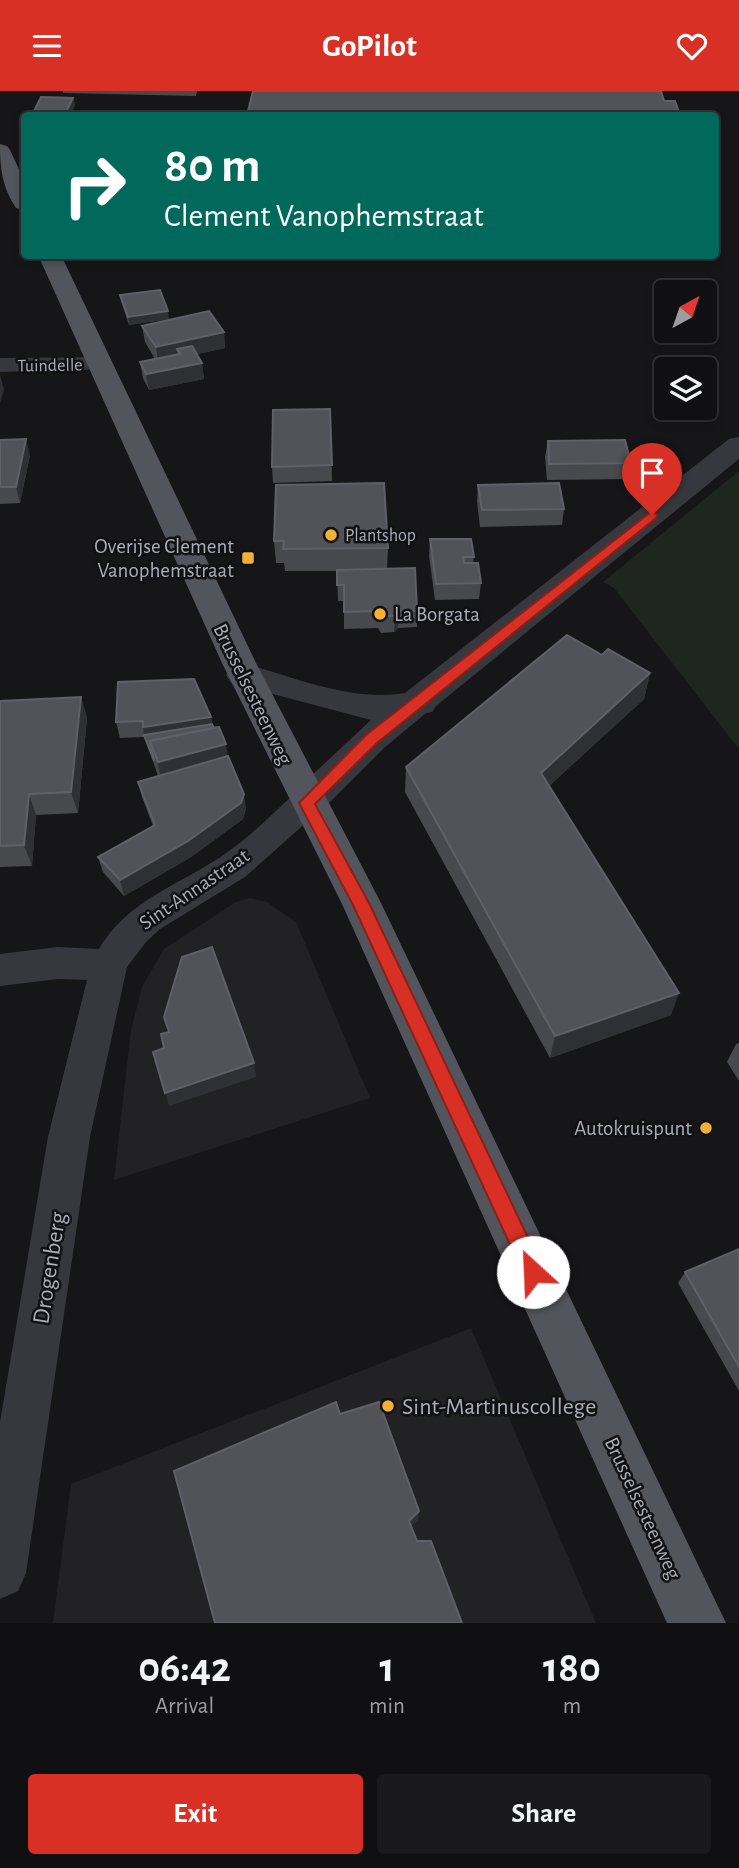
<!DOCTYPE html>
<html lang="en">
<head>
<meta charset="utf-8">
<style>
  body { margin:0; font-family:"Alegreya Sans",sans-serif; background:#19191b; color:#f1f3f6; height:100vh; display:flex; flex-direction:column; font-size:26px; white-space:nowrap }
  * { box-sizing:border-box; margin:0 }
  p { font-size:23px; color:#9c9d9f }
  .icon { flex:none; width:38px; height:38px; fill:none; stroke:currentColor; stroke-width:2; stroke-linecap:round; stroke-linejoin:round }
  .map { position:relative; height:1532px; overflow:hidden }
  .details { display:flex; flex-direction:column; background:#101012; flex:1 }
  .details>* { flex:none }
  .guide { position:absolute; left:21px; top:21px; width:698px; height:147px; border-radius:7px; box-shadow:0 4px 10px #0003,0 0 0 2px #303032; background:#00695c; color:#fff; overflow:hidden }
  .needle { width:46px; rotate:40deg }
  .fabs { position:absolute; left:654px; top:189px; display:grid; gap:14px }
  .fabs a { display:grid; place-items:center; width:63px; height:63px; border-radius:7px; background:#101012; box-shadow:0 4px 10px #0003,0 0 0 2px #303032; font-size:35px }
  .pin { position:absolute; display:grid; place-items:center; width:60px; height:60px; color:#fff; margin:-72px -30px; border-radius:50% 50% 50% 0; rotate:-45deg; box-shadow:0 0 7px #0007 }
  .pin .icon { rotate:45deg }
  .me { position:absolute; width:77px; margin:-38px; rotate:335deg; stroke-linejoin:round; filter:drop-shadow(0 0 5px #0008) }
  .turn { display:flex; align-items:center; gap:24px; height:147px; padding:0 28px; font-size:32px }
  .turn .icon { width:91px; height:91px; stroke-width:2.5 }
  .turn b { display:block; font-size:49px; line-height:60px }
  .eta { display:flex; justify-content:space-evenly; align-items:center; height:119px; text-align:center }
  .eta b { font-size:42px; font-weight:700; line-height:49px }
  .action { display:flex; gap:14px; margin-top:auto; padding:14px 28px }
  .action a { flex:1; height:80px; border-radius:7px; background:#d93025; color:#fff; font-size:28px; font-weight:700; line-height:80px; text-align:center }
  .action a+a { background:#19191b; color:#f1f3f6 }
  header { display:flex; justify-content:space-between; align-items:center; height:91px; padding:0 28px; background:#d93025; color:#fff; font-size:32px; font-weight:700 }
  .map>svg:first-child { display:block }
</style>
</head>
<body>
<header><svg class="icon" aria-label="menu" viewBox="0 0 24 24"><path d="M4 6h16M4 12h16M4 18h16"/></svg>GoPilot<svg class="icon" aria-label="heart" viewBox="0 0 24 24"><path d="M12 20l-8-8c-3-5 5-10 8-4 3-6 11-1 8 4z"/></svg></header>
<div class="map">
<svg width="739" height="1532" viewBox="0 0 739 1532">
  <rect width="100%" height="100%" fill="#161618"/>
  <g fill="#222225">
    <path d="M250 807 267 811 296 831 370 1007 114 1089 131 939 142 896 164 858 236 811Z"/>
    <path d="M471 1237 596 1532H53L71 1393Z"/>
  </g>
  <path fill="#1e261f" d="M739 380V658L614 497 603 491Z"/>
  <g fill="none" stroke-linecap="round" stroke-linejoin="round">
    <g fill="#37383d" fill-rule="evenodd">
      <path d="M99 266 107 268 111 273 107 278 0 281V267Z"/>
      <path d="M306 699 318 703 323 712 318 721 245 786 160 838 146 851 127 876 90 1046 26 1482 18 1500 0 1508V1331L48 1046 87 889 58 888 0 895V863L58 856 99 858C126 811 176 795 219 767 247 749 270 725 294 703Z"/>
    </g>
    <path fill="#37383d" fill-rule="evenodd" d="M739 346V368L436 615 432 621 426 622 384 657 319 722 306 726 293 722 287 712 293 702 371 629 231 592 226 584 231 576 243 572C294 586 352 611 405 602L729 348Z"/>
    <g fill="#53555c" fill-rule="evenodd">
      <path d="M0 53 7 55 10 59 24 89V119L16 117C2 96 0 77 0 53Z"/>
      <path d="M38 164H61L256 572 381 812 726 1532H667L342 813 222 572Z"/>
    </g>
  </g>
  <g fill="#47494d">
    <path d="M63 0H197L196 5 63 2Z"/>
    <path d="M73 7 75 14 70 24H33V22Z"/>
    <path d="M106 164H156L154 169H107Z"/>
    <path d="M120 204 169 228 129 234 122 213Z"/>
    <path d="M142 235 224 241 225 257 197 263 202 272 204 288 149 299 143 287 140 271 155 268 145 251Z"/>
    <path d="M330 318 332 390 273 392 272 376Z"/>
    <path d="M0 349 30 364 20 412 0 413Z"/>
    <path d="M548 350 631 372 627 388 547 389 545 366Z"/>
    <path d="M478 394 564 418 562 434 480 436 477 410Z"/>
    <path d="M430 448 474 466 473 472 481 492 479 508 435 509 429 465Z"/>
    <path d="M274 450 388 457 387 478 417 520V536L398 537 394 541 381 542 378 537 344 538V510H338L337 480H285L284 472H276Z"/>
    <path d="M602 564 650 582 644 608 549 695 671 924 550 967 405 701 406 676Z"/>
    <path d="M81 606 87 627 78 722 36 724 32 775 0 776V610Z"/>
    <path d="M211 626 212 633 228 666 246 718 243 728 191 766 124 805 103 781 98 766 153 735 142 706 138 691 158 685 145 646 120 647 116 631Z"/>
    <path d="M739 952V990L727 971 736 953Z"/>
    <path d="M739 1158V1300L678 1192 685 1181Z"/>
  </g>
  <g fill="#2f3033">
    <path d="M73 7 75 14 70 24H66L65 23Z"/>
    <path d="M168 220 169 228 129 234 128 226Z"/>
    <path d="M224 241 225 257 181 267 180 263 177 258 179 268 158 272 156 256Z"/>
    <path d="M202 272 204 288 149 299 146 283Z"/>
    <path d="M0 284 4 299 0 312Z"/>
    <path d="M26 348 30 364 20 412 16 396Z"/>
    <path d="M398 520V537L394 541 395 525Z"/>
    <path d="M650 582 644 608 536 707 541 682Z"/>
    <path d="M81 606 87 627 78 722 71 701Z"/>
    <path d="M211 626 213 642 144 644 143 636Z"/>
    <path d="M226 653 230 681 164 700 157 670Z"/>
    <path d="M29 703 36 724 32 775 24 754Z"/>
    <path d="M244 703 246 718 243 728 191 766 124 805 120 789Z"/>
    <path d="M679 902 671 924 550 967 555 945Z"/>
    <path d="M254 972 256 986 169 1015 165 1002Z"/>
    <path d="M419 1420 418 1429 408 1438 409 1430Z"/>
  </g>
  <g fill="#525359" stroke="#5f6168" stroke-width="2">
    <path d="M253 0H661L664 10H675L680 24H247Z"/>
    <path d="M41 6 73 7 65 23 33 22Z"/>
    <path d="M160 199 168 220 128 226 120 204Z"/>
    <path d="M209 220 224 241 156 256 142 235Z"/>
    <path d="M192 255 202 272 146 283 140 271 180 263 177 258Z"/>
    <path d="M330 318 332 374 272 376 273 319Z"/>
    <path d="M26 348 16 396H0V349Z"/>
    <path d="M625 349 631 372 549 373 548 350Z"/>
    <path d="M384 392 388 457 283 458 284 450H274L276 394Z"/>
    <path d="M559 392 564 418 482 419 478 394Z"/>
    <path d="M430 448H471L474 466H463L464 472H478L481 492 436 493Z"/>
    <path d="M415 477 417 520H398L395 525H381L378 520 344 521V494H337V479Z"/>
    <path d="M567 544 602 564 608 558 650 582 541 682 679 902 555 945 406 676Z"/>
    <path d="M194 588 211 626 143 636V630L116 631 118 591Z"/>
    <path d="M81 606 71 701 29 703 24 754 0 755V610Z"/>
    <path d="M212 633 214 637 150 650 154 670 144 644Z"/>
    <path d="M219 636 226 653 158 671 150 650Z"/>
    <path d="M228 665 244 703 241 712 188 750 120 789 98 766 155 734 138 691Z"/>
    <path d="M212 856 254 972 165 1002 153 961 164 957 161 943 169 941 164 926 182 866Z"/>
    <path d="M739 1158V1276L685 1181Z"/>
    <path d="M336 1311 340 1323 379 1311 419 1420 409 1430 417 1450H431L462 1532H215L174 1380Z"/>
  </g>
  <path fill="#d93025" stroke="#8d1f18" stroke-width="2" d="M652 420 658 424 656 427 377 652 315 713 369 812 541 1174 544 1181 541 1188 533 1191 526 1188 353 814 299 712 366 644Z"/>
  <g fill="#f2b134" stroke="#111113" stroke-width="2.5">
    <circle cx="331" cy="444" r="7"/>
    <rect x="241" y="460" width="14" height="14" rx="3.5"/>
    <circle cx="380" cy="523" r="7"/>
    <circle cx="706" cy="1037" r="7"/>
    <circle cx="388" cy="1315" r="7"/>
  </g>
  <g text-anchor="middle" stroke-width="5" stroke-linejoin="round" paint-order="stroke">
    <g font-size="18" fill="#a8adb8" stroke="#111113">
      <text transform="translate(50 274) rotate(-1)" y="6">Tuindelle</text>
    </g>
    <g font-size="18" fill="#a8adb8" stroke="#111113" text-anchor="start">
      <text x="345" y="450">Plantshop</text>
    </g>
    <g font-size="21" fill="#a8adb8" stroke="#111113" text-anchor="end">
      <text x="234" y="462">Overijse Clement<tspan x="234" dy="24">Vanophemstraat</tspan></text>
      <text x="394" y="530" text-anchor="start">La Borgata</text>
      <text x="692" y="1044">Autokruispunt</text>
    </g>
    <g font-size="21" fill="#a8adb8" stroke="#111113">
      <text transform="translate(253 603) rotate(64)" y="7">Brusselsesteenweg</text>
      <text transform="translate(194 798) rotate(-34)" y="7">Sint-Annastraat</text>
      <text transform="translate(643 1417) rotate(65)" y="7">Brusselsesteenweg</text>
    </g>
    <g font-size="24" fill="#a8adb8" stroke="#111113">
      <text transform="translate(49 1177) rotate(-81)" y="8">Drogenberg</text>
    </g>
    <g font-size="24" fill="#a8adb8" stroke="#111113" text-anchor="start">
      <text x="402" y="1323">Sint-Martinuscollege</text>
    </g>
  </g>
</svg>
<div class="fabs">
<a><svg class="needle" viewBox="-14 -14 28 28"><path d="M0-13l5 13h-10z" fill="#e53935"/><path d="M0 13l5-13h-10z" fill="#9c9d9f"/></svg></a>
<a><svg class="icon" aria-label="layers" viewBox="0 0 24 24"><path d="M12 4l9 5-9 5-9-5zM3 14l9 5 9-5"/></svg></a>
</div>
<div class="pin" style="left:652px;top:424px;background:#d93025"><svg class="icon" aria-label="arrive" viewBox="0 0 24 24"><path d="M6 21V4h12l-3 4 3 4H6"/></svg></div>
<svg class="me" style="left:533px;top:1181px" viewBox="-20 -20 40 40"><circle r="19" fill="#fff"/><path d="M0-13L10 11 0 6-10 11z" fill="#d93025"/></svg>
<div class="guide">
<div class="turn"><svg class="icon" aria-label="right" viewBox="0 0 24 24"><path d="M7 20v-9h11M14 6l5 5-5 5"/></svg><div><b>80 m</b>Clement Vanophemstraat</div></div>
</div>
</div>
<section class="details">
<div class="eta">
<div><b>06:42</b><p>Arrival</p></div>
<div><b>1</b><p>min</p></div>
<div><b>180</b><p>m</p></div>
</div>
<div class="action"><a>Exit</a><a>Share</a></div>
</section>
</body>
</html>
